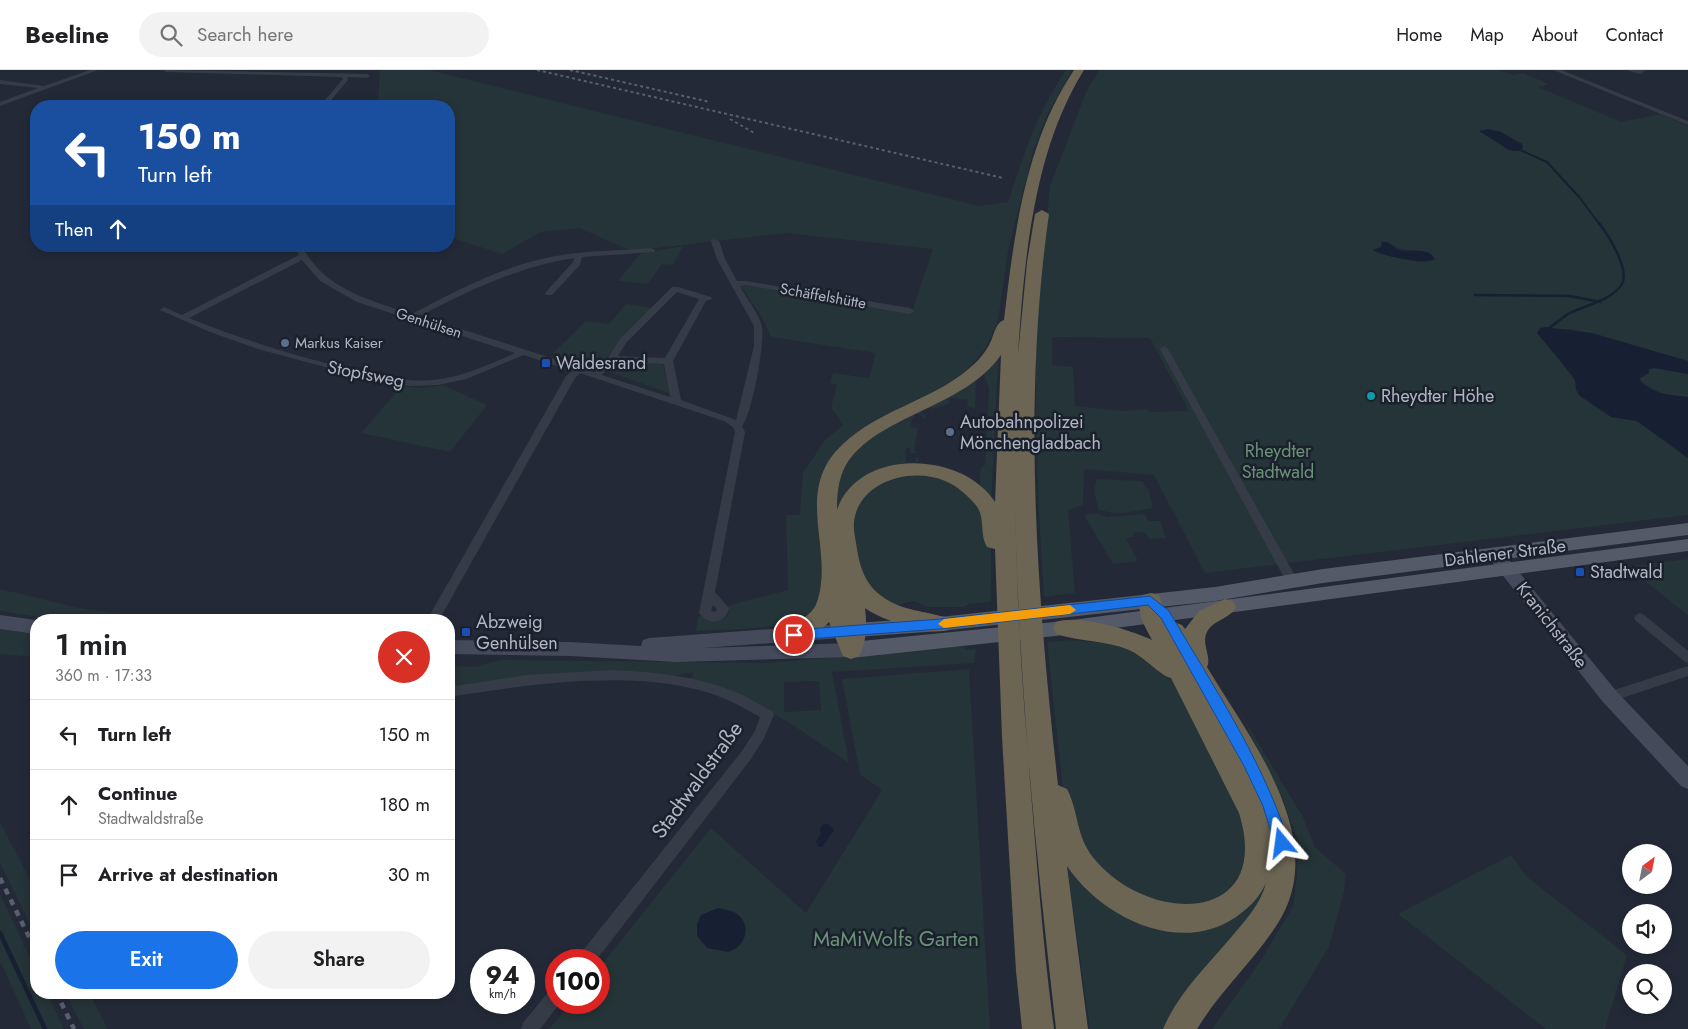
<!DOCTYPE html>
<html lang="en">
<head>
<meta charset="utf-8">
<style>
  body { margin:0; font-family:Jost,sans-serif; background:#f2f2f2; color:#202124; height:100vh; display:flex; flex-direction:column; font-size:19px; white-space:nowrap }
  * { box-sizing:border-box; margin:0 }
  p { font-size:16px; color:#757577 }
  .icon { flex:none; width:28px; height:28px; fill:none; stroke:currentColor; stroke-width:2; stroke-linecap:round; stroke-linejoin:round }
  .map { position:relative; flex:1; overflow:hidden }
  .details { position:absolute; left:30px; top:544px; width:425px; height:385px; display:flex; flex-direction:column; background:#fff; border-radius:20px; box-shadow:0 2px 8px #0003 }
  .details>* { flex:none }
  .guide { position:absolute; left:30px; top:30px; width:425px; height:152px; border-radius:20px; box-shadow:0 2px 8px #0003; background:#1a4fa0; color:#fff; overflow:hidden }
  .needle { width:32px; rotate:32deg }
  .tools { position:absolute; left:1622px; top:774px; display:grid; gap:10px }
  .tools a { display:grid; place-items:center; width:50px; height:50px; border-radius:50%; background:#fff; box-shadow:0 2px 8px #0003; font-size:25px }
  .speed { position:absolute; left:470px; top:879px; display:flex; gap:10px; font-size:25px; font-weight:700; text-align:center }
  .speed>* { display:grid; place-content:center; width:65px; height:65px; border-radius:50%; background:#fff; box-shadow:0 2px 8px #0003; line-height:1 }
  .speed small { font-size:12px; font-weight:400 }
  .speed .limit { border:8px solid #d22; background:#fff; color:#111 }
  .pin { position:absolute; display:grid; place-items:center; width:42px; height:42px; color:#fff; margin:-21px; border:2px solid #fff; border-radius:50%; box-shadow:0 1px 5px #0007 }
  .me { position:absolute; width:55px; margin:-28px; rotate:344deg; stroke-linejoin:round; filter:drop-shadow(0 0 4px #0008) }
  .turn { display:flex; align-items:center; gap:18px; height:105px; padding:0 25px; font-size:22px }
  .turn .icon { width:65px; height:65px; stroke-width:2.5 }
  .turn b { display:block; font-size:35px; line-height:42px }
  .then { display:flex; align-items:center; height:48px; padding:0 25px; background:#0003; gap:10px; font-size:19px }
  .round { display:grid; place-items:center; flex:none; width:52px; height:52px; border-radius:26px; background:#f2f2f2 }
  .head { display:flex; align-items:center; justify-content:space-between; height:85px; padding:0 25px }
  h1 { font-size:30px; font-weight:600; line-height:38px }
  .primary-button { display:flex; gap:10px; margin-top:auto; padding:10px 25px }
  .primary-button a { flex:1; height:58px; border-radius:30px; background:#1a73e8; color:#fff; font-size:20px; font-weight:600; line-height:58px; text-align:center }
  .primary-button a+a { background:#f2f2f2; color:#202124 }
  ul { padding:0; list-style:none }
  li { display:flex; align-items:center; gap:15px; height:70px; padding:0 25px; border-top:1px solid #e0e0e0 }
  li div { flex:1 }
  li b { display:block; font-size:19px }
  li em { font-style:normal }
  header { display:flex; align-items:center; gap:30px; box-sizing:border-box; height:70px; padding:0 25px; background:#fff; border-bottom:1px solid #e0e0e0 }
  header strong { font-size:24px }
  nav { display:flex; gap:28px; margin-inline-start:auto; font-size:18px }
  .search { width:350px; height:45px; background:#f2f2f2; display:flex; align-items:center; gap:12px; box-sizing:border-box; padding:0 18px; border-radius:28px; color:#757577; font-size:19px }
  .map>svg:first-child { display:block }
</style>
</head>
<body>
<header>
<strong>Beeline</strong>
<div class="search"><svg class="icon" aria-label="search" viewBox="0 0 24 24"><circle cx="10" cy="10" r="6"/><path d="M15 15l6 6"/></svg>Search here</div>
<nav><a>Home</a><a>Map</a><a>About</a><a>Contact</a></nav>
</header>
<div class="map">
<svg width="1688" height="959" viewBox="0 0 1688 959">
  <rect width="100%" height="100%" fill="#232937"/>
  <g fill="#253438" fill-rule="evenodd">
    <path d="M380 0H429L979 136 1008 132C1023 86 1038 40 1066 0H1072L1046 47 1032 85 1008 181 998 251 985 279 965 302 946 315 840 378 826 511 817 544C801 545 787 552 771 556 747 560 721 559 696 561L698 546 720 550 727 546 729 541 727 536 788 520 786 445H800L803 403 825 370 843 355 831 337 837 315 830 313 833 303 869 308 876 283 771 267 762 247 741 216 748 214 912 241 933 179 785 163 631 181 580 158 541 162 502 184 449 167V36H359L360 34 378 32Z"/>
    <path d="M1099 0H1500L1512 5 1523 3 1549 14 1538 17 1621 52 1661 44 1688 56V291L1571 259H1561L1540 268 1548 274 1577 314 1611 347 1637 351 1688 388V445L1205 503 1154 405 1084 399 1083 435 1068 440 1075 523 1044 527 1038 428 1036 331V266L1043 185 1050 116 1086 22ZM1492 60 1501 62 1522 74 1518 81C1503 81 1497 72 1492 60ZM1384 172C1395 173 1398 182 1413 180L1419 192C1403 186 1388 189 1373 180L1381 177ZM1052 267 1150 268 1189 341 1149 342 1147 339 1123 341 1075 336 1073 297 1052 295Z"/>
    <path d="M683 176 673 195 662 194 648 214 618 211 640 184Z"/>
    <path d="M626 234 653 238 611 282 600 299 552 284 586 251 609 254Z"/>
    <path d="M999 276 991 433C981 421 978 414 981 398L985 395 989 318 982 300Z"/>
    <path d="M624 290 663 294 669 323 610 302 613 295Z"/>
    <path d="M1654 298 1688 304V327L1663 324 1642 313 1640 307 1649 303V299Z"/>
    <path d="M973 307 976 314 975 339 967 336 968 330 950 328 948 334 932 339 926 337Z"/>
    <path d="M443 315 487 335 450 382 361 363 402 316 424 318Z"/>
    <path d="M919 342 923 343 926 349 922 348V344H915L914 348H912L910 357 918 358 914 381 917 383H910V378H906L905 392 915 393 916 388 920 389 912 396 892 399 841 445 831 432V419L857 374Z"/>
    <path d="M919 405C949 408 985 425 989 459 993 483 990 509 991 532L969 534 964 537H929L913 531 898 535 892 534 858 509C856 489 851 467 853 447 855 416 893 407 919 405Z"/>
    <path d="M1097 409 1142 411 1149 421 1153 438C1135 441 1115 447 1098 439L1094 420Z"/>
    <path d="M1094 443 1107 447 1145 444 1148 451H1160L1166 468 1150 469 1144 462 1133 463 1134 467 1126 468 1138 491 1113 494 1084 445Z"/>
    <path d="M1688 489V545L1627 497Z"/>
    <path d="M0 519 84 539 166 550H58L0 541Z"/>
    <path d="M0 558 36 564V587L0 584Z"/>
    <path d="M1070 570 1119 574 1163 597 1181 621 1230 714 1249 773 1244 799 1225 825 1209 833 1173 838 1131 825 1087 788 1064 728 1047 572Z"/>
    <path d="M963 576 966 580 976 579 974 593 832 602 849 693C799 660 751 622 691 609L694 602 668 607 489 611 449 618V596L475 597 501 590 764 593ZM819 611 821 640 784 642V612Z"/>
    <path d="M969 599 990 959H549L571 933 599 932V898L711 758 806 843 882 720 860 704 842 609Z"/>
    <path d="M1238 639 1303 747 1315 777 1346 804 1344 822 1329 877 1279 959H1212L1261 890 1293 836 1297 804 1298 772 1282 727Z"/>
    <path d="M0 752 36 821V866L0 793Z"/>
    <path d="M1276 776 1265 832 1170 959H1090L1066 789 1196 854Z"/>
    <path d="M1511 785 1527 807 1627 885 1605 959H1546L1398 844Z"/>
    <path d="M0 824 36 900V922L47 923 64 959H31L0 891Z"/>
    <path d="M65 923H89L108 959H84Z"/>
  </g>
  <g fill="#172033">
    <path d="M1488 59 1501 62 1522 74 1523 78 1518 81 1509 80 1479 61Z"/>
    <path d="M1382 172C1391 171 1392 178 1400 180 1412 183 1428 176 1435 189 1427 196 1383 186 1373 180L1381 177Z"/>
    <path d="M1545 257 1592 263 1688 291V304L1654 298 1649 299V303L1639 309C1650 324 1671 325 1688 327V388L1637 351 1611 347 1580 326 1576 320 1575 309 1537 263 1540 258Z"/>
    <path d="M824 754H829L834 760 822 777H819L816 771 821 764 820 758Z"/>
    <path d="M718 838C724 839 729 840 734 842 753 852 747 877 728 882L707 878 697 866V854L701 845Z"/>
  </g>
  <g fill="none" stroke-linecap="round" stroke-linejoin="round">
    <path stroke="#172033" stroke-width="2" d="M1520 80 1547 92 1580 128 1600 155"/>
    <g stroke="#172033" stroke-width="2.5">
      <path d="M1475 225 1570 226 1600 232"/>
      <path d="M1549 258C1555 254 1562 248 1568 244 1583 236 1613 230 1622 214 1630 199 1608 165 1599 153"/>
    </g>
    <path stroke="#172033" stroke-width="4.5" d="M0 863 45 959"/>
    <g fill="#363c47" fill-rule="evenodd">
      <path d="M90 0H98L0 36V32L38 18 0 14V10L44 16Z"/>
      <path d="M163 0 367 4 370 6 367 8 347 7 348 10 326 36H320L343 9 341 7 166 2Z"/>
      <path d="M1553 0H1561L1688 51V55Z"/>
      <path d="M1627 0H1646L1640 4Z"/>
      <path d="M712 169 719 171 725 189 737 211H746L910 238 914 241 910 244 746 215 740 216C746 227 760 246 762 257 765 272 752 345 742 356L745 362 715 522 729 538C726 554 708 556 699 543L735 362 733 357 724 351 580 303 575 308 439 550H427L566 306 572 301 524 285 466 309 438 315 409 316 336 300 258 279 210 262 160 240 164 237 182 245 299 185 294 176H302C324 219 369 230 412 244 458 220 505 195 556 186 588 180 619 181 651 178L655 180 654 182 582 187 580 195 552 225H546L545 223 573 192 574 188C518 197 469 220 420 246L595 302 609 286 620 269 672 217H678L711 227 712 229 706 231 673 291 681 330 736 350 754 276V256L717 189 711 171ZM302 190 320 211 357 232 515 283C482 298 447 314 409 310 336 299 258 276 189 248ZM677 222 699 229 665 288 618 286 626 273ZM614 291 664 294 670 327 602 305ZM713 535 717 539 715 542 711 541Z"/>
      <path d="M1164 276 1168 279 1298 511 1296 514H1288L1286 511 1160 279Z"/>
      <path d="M1640 543 1644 545 1688 581V593L1684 591 1636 551 1634 548 1636 545Z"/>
      <path d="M1688 596V606L1610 632 1605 631 1604 627 1605 623Z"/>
      <path d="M612 600C655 602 698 606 738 623 749 628 760 635 772 641L774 645 764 668 751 689 608 875 596 890H578L580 884 742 681 755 661 760 647C750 642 740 635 730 631 652 595 531 614 449 627V617L527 605Z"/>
      <path d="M556 918V932H561L540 959H521L523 953 550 920Z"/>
    </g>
    <g fill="#444a5a" fill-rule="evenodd">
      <path d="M1495 478 1501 480 1617 622 1688 696V719L1681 716 1603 632 1489 488 1487 484 1489 480Z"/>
      <path d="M0 545 36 550V564L0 559Z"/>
      <path d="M854 553 860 555 863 560 860 565 854 567 702 578 851 573 857 575 860 580 857 585 851 587 676 592 570 586 449 584V570L570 572 641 576 643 570 649 568Z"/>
    </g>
    <g fill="#545a67" fill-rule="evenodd">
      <path d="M1688 453V465L1323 513 1215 531 940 561 856 567 849 565 847 560 849 555 856 553 940 547 1215 517 1323 499Z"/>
      <path d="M1688 469V481L1064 565 851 588 844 585 841 580 844 575 851 572 1064 551Z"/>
    </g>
    <path fill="#6d6554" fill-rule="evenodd" d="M1074 0H1084C1033 81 1024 192 1018 285L1027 192 1035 144 1042 140 1049 144C1022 334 1037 526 1058 715L1067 719C1080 745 1075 768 1097 792 1154 856 1273 852 1239 743L1171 608C1159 605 1145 587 1129 580 1106 570 1080 572 1056 564L1053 558 1056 552C1079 544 1130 560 1152 570 1145 556 1134 541 1143 525L1151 523 1159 525C1164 535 1162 545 1167 554L1174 552 1182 555 1185 559 1199 541 1225 529 1233 531 1236 537C1230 549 1213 550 1207 562 1201 574 1212 587 1207 597 1250 669 1331 769 1278 853 1254 891 1220 921 1197 959H1163C1178 923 1208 895 1233 865 1246 850 1261 833 1266 813 1259 828 1250 837 1236 847 1179 886 1101 847 1067 796L1088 959H1056C1036 783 1017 605 1015 427 1016 522 1023 616 1030 711 1037 793 1043 877 1054 959H1022L1016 901 1002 667 995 479 987 477C979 464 986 446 975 434 966 424 957 416 945 411 911 396 858 412 854 452 853 461 856 471 857 479 860 498 866 516 883 527 902 541 926 541 948 548L951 554 948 560C929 566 881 550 865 538 867 554 867 572 859 586L851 589 843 586 829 552 817 564 794 574 786 571 782 565C790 551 811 550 817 532 835 479 792 421 843 374 877 342 924 332 961 305 973 296 985 285 991 271 994 264 996 252 1004 250 1014 165 1025 73 1074 0ZM1001 285 995 432C963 381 858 377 837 440 837 425 838 409 846 395 875 346 964 338 1001 285Z"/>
    <g stroke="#585f6e" stroke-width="2" stroke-dasharray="3 3" stroke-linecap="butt">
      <path d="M537 0 1003 108"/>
      <path d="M570 0 710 32"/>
      <path d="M730 49 756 64"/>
    </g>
    <g stroke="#585f6e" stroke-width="4.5" stroke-dasharray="6 6" stroke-linecap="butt">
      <path d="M0 808 36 881"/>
      <path d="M56 922 74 959"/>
    </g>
  </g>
  <path fill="#1a73e8" stroke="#114b97" d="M1150 526 1169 541C1213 616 1263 690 1289 773L1287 778 1282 780 1276 778 1263 736 1244 696 1161 548 1148 535 940 559 794 570 788 565 794 560 940 549Z"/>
  <path fill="#f59e0b" d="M1070 535 1076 540 1070 544 944 558 938 554 944 549Z"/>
  <g fill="#5c6f8a" stroke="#1b212c" stroke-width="2">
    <circle cx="285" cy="273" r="5"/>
    <circle cx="950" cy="362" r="5"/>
  </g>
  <g fill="#1a4fb4" stroke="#1b212c" stroke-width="2">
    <rect x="541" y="288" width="10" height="10" rx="2.5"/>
    <rect x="1575" y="497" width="10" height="10" rx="2.5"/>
    <rect x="461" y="557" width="10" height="10" rx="2.5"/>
  </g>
  <circle fill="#0f9aa8" stroke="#1b212c" stroke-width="2" cx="1371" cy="326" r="5"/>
  <g text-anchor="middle" stroke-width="5" stroke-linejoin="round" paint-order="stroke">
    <g font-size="15" fill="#b1b6c4" stroke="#1b212c">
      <text transform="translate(823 226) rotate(10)" y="5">Schäffelshütte</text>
      <text transform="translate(429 253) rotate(18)" y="5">Genhülsen</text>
    </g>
    <g font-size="15" fill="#b1b6c4" stroke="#1b212c" text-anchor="start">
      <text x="295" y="278">Markus Kaiser</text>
    </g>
    <g font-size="18" fill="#b1b6c4" stroke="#1b212c" text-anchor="start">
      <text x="556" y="299">Waldesrand</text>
      <text x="1381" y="332">Rheydter Höhe</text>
      <text x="960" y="358">Autobahnpolizei<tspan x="960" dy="21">Mönchengladbach</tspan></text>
      <text x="1590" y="508">Stadtwald</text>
      <text x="476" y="558">Abzweig<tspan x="476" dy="21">Genhülsen</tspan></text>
    </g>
    <g font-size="18" fill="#b1b6c4" stroke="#1b212c">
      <text transform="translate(366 304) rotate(11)" y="6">Stopfsweg</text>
      <text transform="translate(1505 483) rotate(-7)" y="6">Dahlener Straße</text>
      <text transform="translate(1552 555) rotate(52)" y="6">Kranichstraße</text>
    </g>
    <g font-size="18" fill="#6a9277" stroke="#1b212c">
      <text x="1278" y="387">Rheydter<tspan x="1278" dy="21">Stadtwald</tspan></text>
    </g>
    <g font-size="21" fill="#b1b6c4" stroke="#1b212c">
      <text transform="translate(697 710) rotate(-54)" y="7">Stadtwaldstraße</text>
    </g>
    <g font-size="21" fill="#6a9277" stroke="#1b212c">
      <text x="896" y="876">MaMiWolfs Garten</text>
    </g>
  </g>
</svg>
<div class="tools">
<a><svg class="needle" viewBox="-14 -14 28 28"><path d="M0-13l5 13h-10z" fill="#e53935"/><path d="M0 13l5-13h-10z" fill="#757577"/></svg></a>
<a><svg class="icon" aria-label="sound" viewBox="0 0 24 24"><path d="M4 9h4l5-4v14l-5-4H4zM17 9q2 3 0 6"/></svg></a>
<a><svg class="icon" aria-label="search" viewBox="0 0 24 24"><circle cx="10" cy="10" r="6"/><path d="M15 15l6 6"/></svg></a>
</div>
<div class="speed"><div>94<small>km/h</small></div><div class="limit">100</div></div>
<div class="pin" style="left:794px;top:565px;background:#d93025"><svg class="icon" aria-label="arrive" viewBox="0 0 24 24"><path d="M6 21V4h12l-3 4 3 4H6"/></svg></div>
<svg class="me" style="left:1282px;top:773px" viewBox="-20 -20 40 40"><path d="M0-17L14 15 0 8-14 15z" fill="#1a73e8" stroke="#fff" stroke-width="4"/></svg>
<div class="guide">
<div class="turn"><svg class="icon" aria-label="left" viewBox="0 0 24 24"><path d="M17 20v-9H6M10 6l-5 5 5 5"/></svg><div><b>150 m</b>Turn left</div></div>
<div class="then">Then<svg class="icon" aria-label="ahead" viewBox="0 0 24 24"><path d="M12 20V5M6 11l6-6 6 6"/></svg></div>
</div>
<section class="details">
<div class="head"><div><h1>1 min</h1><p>360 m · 17:33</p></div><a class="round" style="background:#d93025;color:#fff"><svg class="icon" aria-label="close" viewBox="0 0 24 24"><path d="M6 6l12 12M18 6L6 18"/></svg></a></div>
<ul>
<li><svg class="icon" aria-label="left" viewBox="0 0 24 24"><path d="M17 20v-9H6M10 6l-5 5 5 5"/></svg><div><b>Turn left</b></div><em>150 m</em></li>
<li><svg class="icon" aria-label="ahead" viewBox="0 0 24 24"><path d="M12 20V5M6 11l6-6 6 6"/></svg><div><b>Continue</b><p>Stadtwaldstraße</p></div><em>180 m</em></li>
<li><svg class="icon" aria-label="arrive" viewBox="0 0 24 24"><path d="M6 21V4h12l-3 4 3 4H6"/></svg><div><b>Arrive at destination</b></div><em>30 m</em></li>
</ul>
<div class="primary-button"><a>Exit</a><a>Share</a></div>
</section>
</div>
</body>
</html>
